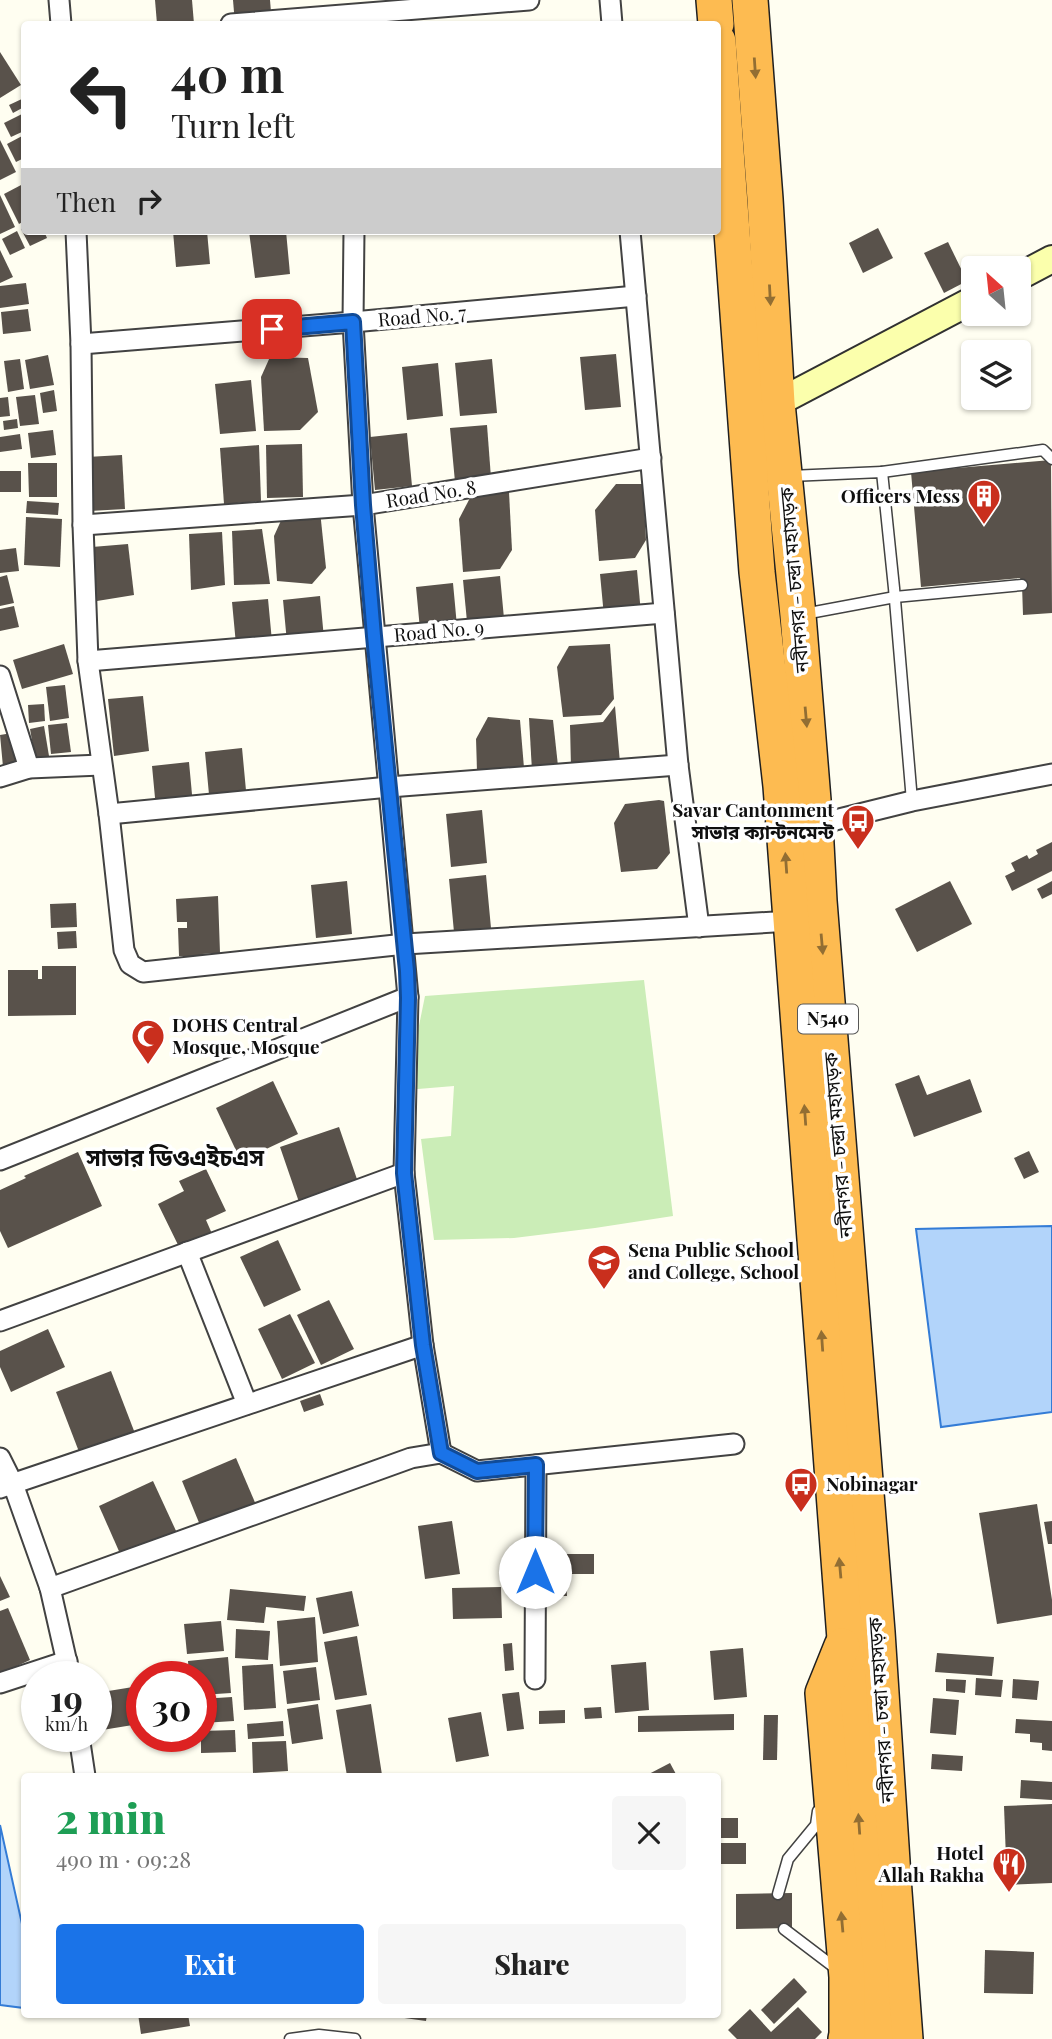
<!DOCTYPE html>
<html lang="en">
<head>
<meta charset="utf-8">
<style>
  body { margin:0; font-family:"Playfair Display","Noto Sans Bengali",serif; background:#f6f6f6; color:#222; height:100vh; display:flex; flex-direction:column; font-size:26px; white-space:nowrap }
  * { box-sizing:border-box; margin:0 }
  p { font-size:23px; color:#767676 }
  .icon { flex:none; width:38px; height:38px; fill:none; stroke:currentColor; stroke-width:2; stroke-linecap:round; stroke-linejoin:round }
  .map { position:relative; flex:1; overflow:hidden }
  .panel { position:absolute; left:21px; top:1773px; width:700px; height:245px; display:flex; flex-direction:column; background:#fff; border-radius:7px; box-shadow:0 2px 5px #0004 }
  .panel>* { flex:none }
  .guide { position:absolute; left:21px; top:21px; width:700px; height:214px; border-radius:7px; box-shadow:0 2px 5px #0004; background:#fff; color:#222; overflow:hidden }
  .needle { width:46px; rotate:333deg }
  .tools { position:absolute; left:961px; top:256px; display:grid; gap:14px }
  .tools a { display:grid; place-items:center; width:70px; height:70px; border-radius:7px; background:#fff; box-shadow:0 2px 5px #0004; font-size:35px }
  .speed { position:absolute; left:21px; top:1661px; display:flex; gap:14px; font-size:35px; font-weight:700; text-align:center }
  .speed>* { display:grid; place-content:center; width:91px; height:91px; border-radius:50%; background:#fff; box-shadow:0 2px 5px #0004; line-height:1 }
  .speed small { font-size:18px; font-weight:400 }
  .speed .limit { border:10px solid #d22; background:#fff; color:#111 }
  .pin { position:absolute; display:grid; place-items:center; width:60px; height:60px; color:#fff; margin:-30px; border-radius:14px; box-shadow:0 4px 10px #0006 }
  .me { position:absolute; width:77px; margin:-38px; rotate:0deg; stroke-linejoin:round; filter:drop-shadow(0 0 5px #0008) }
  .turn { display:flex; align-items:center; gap:24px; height:147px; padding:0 35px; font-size:32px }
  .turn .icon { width:91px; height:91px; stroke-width:2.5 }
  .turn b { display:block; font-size:49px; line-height:60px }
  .then { display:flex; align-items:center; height:66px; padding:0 35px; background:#0003; gap:14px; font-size:26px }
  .round { display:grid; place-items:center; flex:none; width:74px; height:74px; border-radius:7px; background:#f6f6f6 }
  .head { display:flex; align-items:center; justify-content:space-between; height:119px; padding:0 35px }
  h1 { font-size:42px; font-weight:800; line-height:52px; color:#1e9e55 }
  .button { display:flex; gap:14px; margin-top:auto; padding:14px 35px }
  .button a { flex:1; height:80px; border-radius:7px; background:#1a73e8; color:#fff; font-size:28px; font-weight:800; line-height:80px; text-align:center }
  .button a+a { background:#f6f6f6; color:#222 }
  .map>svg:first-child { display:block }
</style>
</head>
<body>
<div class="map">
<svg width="1052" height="2039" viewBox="0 0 1052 2039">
  <rect width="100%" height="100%" fill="#fffef1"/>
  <path fill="#cbedb7" d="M644 980 673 1216 595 1228 514 1238 434 1240 421 1139 451 1136 454 1086 406 1090 425 996Z"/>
  <g fill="#b2d4fa" stroke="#347cd6" stroke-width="2">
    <path d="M1052 1226V1412L941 1427 916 1229Z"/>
    <path d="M0 1825 24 1933V2008L0 2005Z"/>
  </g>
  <g fill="#59524b">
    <path d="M155 0H192L194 24H157Z"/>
    <path d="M233 0H270L272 24H235Z"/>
    <path d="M0 52 21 85 0 98Z"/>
    <path d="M24 98V107L13 113 9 105Z"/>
    <path d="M24 113V131L11 137 4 123Z"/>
    <path d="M24 135V158L16 162 7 144Z"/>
    <path d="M0 140 16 172 0 180Z"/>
    <path d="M23 184 24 221 19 224 4 194Z"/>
    <path d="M0 195 15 227 0 234Z"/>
    <path d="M24 227V231H44L47 238 30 246 21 229Z"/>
    <path d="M878 228 893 258 863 273 849 243Z"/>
    <path d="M17 231 25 248 10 255 2 239Z"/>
    <path d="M173 231H207L210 264 176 267Z"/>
    <path d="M249 231H286L290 274 255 278Z"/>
    <path d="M948 242 967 281 944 293 924 253Z"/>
    <path d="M0 250 13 277 0 283Z"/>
    <path d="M26 283 29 304 0 308V286Z"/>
    <path d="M28 309 31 331 3 334 1 312Z"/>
    <path d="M616 354 621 407 585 410 580 357Z"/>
    <path d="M48 355 54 385 30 389 25 360Z"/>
    <path d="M270 357 308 358 318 412 300 430 264 431 261 377Z"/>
    <path d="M20 359 24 389 8 392 4 361Z"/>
    <path d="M492 359 497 413 460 416 455 363Z"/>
    <path d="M438 363 443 416 407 420 402 367Z"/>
    <path d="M251 380 256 431 220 434 215 384Z"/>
    <path d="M54 390 57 411 43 413 40 393Z"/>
    <path d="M35 395 39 424 20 426 16 397Z"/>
    <path d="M8 397 10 416 0 417V398Z"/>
    <path d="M17 419 18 428 4 430 3 421Z"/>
    <path d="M487 425 491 478 455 482 450 428Z"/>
    <path d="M53 430 56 455 31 458 28 433Z"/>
    <path d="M407 433 412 486 375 490 370 437Z"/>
    <path d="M20 434 22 449 0 452V437Z"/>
    <path d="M302 444 303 497 267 498 266 445Z"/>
    <path d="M259 445 261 501 224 504 220 448Z"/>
    <path d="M122 455 125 509 90 511 87 457Z"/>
    <path d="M1051 460 1052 613 1023 615 1022 585 1020 578 921 587 911 472Z"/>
    <path d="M28 463H57V497H29Z"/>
    <rect x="0" y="471" width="21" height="21"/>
    <path d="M616 484H643L646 540 635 558 599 561 595 510Z"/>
    <path d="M509 492 512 550 500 569 463 572 459 519 471 496Z"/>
    <path d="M27 501 59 503 58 515 26 513Z"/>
    <path d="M320 511 326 568 312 584 277 581 274 536 284 514Z"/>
    <path d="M26 517 62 519 60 567 24 565Z"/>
    <path d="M262 529 270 584 234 585 232 531Z"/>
    <path d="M222 532 225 585 191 590 189 534Z"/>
    <path d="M128 544 134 595 97 601 92 547Z"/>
    <path d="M16 548 19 571 0 573V550Z"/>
    <path d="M637 570 642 624 605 627 600 574Z"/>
    <path d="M7 575 14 603 0 606V577Z"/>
    <path d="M500 576 505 629 468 632 463 580Z"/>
    <path d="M453 583 458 637 421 640 416 587Z"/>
    <path d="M320 596 325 649 288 653 283 600Z"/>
    <path d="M268 599 273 652 237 655 232 602Z"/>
    <path d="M14 606 19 627 0 631V609Z"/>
    <path d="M64 644 73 674 22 689 13 660Z"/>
    <path d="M610 644 614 699 601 715 563 717 557 667 569 646Z"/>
    <path d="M65 685 69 718 50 721 46 687Z"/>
    <path d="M143 696 149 751 114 756 108 699Z"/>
    <path d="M44 704 45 721 29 723 28 705Z"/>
    <path d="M615 706 620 763 571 768 570 725 603 722Z"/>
    <path d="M488 717 520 720 524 768 477 771 476 739Z"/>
    <path d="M529 718 553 720 558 766 532 771Z"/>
    <path d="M67 723 71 752 51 754 48 725Z"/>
    <path d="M44 726 49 756 35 758 30 729Z"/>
    <path d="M24 731 30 762 3 767 0 735Z"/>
    <path d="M242 748 247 801 210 805 205 752Z"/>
    <path d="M189 762 194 816 157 819 152 766Z"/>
    <path d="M659 800 664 801 670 853 657 869 621 872 614 823 625 804Z"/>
    <path d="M482 810 487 863 451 867 446 814Z"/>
    <path d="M1052 842V871L1012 891 1005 876 1015 871 1011 863 1027 855 1029 859 1038 854 1036 850Z"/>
    <path d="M486 875 491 928 454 932 449 879Z"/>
    <path d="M347 881 352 934 316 938 311 885Z"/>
    <path d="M950 881 972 924 917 952 895 909Z"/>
    <path d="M1052 881V894L1042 899 1037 889Z"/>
    <path d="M218 896 220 953 202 954 205 962 191 963V956H179L178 928H187V922H177L176 899Z"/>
    <path d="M76 903 77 927 51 928 50 904Z"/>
    <path d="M76 931 77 948 58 949 57 932Z"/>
    <path d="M42 966H76V1015L8 1016V970H38V979H42Z"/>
    <path d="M919 1075 927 1095 970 1079 982 1112 914 1137 895 1084Z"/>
    <path d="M273 1081 298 1134 241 1161 216 1108Z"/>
    <path d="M339 1127 359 1185 300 1205 280 1147Z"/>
    <path d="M1029 1151 1039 1172 1024 1179 1014 1158Z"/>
    <path d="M78 1152 102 1206 8 1248 0 1231V1190L26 1178 24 1176Z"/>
    <path d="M206 1169 226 1211 206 1220 213 1236 181 1251 158 1204 184 1191 179 1181Z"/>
    <path d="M278 1240 301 1290 264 1307 240 1257Z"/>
    <path d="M329 1300 354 1349 321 1365 297 1315Z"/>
    <path d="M290 1314 315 1363 282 1379 258 1329Z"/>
    <path d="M48 1329 65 1367 11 1392 0 1367V1351Z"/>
    <path d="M111 1371 136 1436 81 1457 56 1392Z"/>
    <path d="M320 1394 324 1405 304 1412 300 1401Z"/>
    <path d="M236 1458 257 1507 202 1530 182 1481Z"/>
    <path d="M153 1481 177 1533 122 1558 99 1506Z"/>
    <path d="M1037 1504 1052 1600V1615L997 1624 979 1513Z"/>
    <path d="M452 1521 460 1574 425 1579 418 1526Z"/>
    <path d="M1052 1521V1544H1048L1044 1522Z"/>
    <rect x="553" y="1554" width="41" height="20"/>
    <path d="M0 1576 10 1597 0 1601Z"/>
    <path d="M557 1577 566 1578 567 1596H559Z"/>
    <path d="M501 1587 502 1618 453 1619 452 1588Z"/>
    <path d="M230 1589 306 1596 304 1611 266 1607 264 1623 227 1620Z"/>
    <path d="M352 1591 359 1626 323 1634 316 1598Z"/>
    <path d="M8 1608 30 1660 0 1674V1611Z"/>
    <path d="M315 1617 318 1662 280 1666 277 1621Z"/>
    <path d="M221 1621 224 1651 187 1654 184 1624Z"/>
    <path d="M236 1629 270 1631 268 1660 235 1658Z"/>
    <path d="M357 1636 367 1695 335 1700 324 1642Z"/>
    <path d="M512 1643 514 1670 505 1671 503 1644Z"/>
    <path d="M743 1648 747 1697 714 1700 710 1651Z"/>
    <path d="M937 1653 994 1657 992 1676 935 1672Z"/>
    <path d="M228 1657 231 1693 201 1695V1676H189L188 1661Z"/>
    <path d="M646 1662 649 1710 615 1713 611 1665Z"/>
    <path d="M273 1664 276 1708 244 1710 242 1666Z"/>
    <path d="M316 1667 320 1700 287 1704 283 1671Z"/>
    <path d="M976 1678 1003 1680 1001 1697 975 1695Z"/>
    <path d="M946 1679 966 1680 965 1693 946 1691Z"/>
    <path d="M1013 1679 1039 1681 1037 1700 1012 1698Z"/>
    <path d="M133 1687 139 1724 96 1731V1693Z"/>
    <path d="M519 1692 524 1729 507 1731 502 1694Z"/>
    <path d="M232 1697 234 1721 202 1723 201 1699Z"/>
    <path d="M933 1698 959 1700 956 1735 930 1733Z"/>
    <path d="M318 1704 323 1739 292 1744 287 1709Z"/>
    <path d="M371 1704 382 1775 347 1776 336 1710Z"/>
    <path d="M601 1707 602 1718 585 1719 584 1708Z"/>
    <path d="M565 1710V1723L539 1724V1711Z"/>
    <path d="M481 1712 489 1756 456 1762 448 1718Z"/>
    <path d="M734 1714V1730L638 1732V1716Z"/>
    <path d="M764 1715H778L777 1760H763Z"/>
    <path d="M1016 1719 1052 1721V1751L1042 1750V1743L1030 1742V1734L1015 1733Z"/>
    <path d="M283 1721 284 1736 248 1739 247 1724Z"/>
    <path d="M235 1730 236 1752 201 1753V1731Z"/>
    <path d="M286 1741 288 1771 253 1773 252 1742Z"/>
    <path d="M932 1754 963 1756 962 1771 931 1769Z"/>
    <path d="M670 1763 677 1776H645Z"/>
    <path d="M1021 1780 1052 1782V1800L1020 1798Z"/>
    <path d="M1052 1804V1883L1007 1885 1004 1806Z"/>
    <rect x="718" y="1818" width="20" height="20"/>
    <rect x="718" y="1843" width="28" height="21"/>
    <path d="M792 1893V1928L736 1929V1894Z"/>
    <path d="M985 1950 1034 1952 1033 1994 984 1993Z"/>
    <path d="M794 1978 807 1992 774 2024 761 2010Z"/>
    <path d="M798 2007 822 2032 815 2039H737L728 2030 750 2009 771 2032Z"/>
    <path d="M138 2014H188L190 2026 141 2034Z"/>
    <path d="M390 2014H427L426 2021 390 2016Z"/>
  </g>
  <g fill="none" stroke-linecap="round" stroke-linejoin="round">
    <defs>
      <g id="lane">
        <path d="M882 472 1043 450 1052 459"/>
        <path d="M790 476 882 472 894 588 912 801"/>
        <path d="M804 614 895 597 1022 585"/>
        <path d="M778 1894 788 1859 816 1825 818 1811"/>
        <path d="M784 1929 838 1970"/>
        <path d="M290 2039 319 2035 355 2039"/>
      </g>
      <g id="street">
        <path d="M59 0 61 24"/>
        <path d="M610 0 612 24"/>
        <path d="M231 24 529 0"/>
        <path d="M76 231 81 344 83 525 88 661 109 814 124 950 130 964 143 972 405 944 791 921"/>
        <path d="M354 231 353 322 363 505 408 997 404 1173 423 1345 441 1453"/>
        <path d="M630 231 678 765 699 927"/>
        <path d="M81 344 353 322 636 296"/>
        <path d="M83 525 363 505 651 458"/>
        <path d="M88 661 664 613"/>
        <path d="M0 676 29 768"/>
        <path d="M0 777 29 768 101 765"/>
        <path d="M109 814 389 787 678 765"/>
        <path d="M815 825 912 801 1052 774"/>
        <path d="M0 1160 408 997"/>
        <path d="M187 1252 247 1404"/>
        <path d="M0 1321 404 1173"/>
        <path d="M0 1458 13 1484 50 1588 70 1676"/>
        <path d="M0 1488 423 1345"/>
        <path d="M50 1588 411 1458 441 1453 477 1471 734 1444"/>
        <path d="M535 1679 536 1465"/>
        <path d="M0 1683 67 1661"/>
        <path d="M79 1736 85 1776"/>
      </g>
      <g id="secondary">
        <path d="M1018 277 1052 259"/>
        <path d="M777 403 973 300"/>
      </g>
      <g id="highway">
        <path d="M714 0 716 24"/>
        <path d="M750 0 765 199 777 403 798 615 815 825 819 901 877 1632 894 1892 905 2039"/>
        <path d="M718 41 757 572 781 786 875 2039"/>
        <path d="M842 1646 823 1693 847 1977V2034L846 2039"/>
      </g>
    </defs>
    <use href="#lane" stroke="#424242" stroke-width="13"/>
    <use href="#street" stroke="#424242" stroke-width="23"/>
    <use href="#secondary" stroke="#313131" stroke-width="30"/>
    <use href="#highway" stroke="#202020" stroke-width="38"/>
    <use href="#lane" stroke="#fff" stroke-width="10"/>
    <use href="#street" stroke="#fff" stroke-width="19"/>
    <use href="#secondary" stroke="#fbffac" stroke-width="26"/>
    <use href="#highway" stroke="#fdbb51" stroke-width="35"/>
  </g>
  <defs><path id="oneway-solid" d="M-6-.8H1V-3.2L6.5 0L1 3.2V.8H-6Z" transform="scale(1.75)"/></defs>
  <g fill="#926e33">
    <use href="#oneway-solid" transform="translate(755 68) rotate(86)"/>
    <use href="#oneway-solid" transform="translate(770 295) rotate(87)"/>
    <use href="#oneway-solid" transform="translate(806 717) rotate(85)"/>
    <use href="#oneway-solid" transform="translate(786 863) rotate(-94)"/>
    <use href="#oneway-solid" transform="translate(822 944) rotate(85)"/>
    <use href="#oneway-solid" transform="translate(805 1115) rotate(-94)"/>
    <use href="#oneway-solid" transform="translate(822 1341) rotate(-94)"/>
    <use href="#oneway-solid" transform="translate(840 1568) rotate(-95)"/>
    <use href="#oneway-solid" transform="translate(859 1824) rotate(-94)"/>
    <use href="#oneway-solid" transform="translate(842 1922) rotate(-95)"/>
  </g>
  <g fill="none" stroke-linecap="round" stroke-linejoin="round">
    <defs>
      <path id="route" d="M272 329 353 322 363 505 374 636 407 971 408 998 404 1173 423 1345 441 1453 477 1471 536 1465 535 1572"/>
    </defs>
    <use href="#route" stroke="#114b97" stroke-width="18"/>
    <use href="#route" stroke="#1a73e8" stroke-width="12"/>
  </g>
  <defs>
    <symbol id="building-pin" viewBox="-11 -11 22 30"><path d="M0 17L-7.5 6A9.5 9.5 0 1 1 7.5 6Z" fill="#c92f1d" stroke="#fff"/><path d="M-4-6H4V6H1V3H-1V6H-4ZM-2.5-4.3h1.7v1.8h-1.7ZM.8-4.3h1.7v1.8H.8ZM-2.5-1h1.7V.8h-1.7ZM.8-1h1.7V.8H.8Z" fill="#fff"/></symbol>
    <symbol id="bus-pin" viewBox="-11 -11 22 30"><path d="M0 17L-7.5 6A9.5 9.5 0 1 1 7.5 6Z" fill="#c92f1d" stroke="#fff"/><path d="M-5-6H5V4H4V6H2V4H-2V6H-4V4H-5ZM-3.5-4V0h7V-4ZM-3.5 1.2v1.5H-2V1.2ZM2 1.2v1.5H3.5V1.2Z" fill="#fff"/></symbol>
    <symbol id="mosque-pin" viewBox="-11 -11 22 30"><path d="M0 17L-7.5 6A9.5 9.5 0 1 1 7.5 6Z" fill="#c92f1d" stroke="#fff"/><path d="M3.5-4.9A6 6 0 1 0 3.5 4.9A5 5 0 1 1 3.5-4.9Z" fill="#fff"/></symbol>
    <symbol id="school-pin" viewBox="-11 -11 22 30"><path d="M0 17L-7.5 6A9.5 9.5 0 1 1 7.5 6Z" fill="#c92f1d" stroke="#fff"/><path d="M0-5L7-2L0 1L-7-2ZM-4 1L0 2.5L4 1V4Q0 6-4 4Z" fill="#fff"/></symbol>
    <symbol id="restaurant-pin" viewBox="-11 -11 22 30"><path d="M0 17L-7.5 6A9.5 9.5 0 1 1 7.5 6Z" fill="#c92f1d" stroke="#fff"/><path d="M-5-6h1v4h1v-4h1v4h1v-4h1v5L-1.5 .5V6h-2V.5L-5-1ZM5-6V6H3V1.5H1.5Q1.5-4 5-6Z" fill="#fff"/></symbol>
  </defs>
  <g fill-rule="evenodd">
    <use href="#building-pin" x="965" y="477" width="38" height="52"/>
    <use href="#bus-pin" x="839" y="802" width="38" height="52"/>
    <use href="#mosque-pin" x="129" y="1017" width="38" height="52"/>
    <use href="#school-pin" x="585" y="1242" width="38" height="52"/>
    <use href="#bus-pin" x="782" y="1465" width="38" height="52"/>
    <use href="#restaurant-pin" x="990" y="1845" width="38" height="52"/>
  </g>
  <g text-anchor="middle" stroke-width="7" stroke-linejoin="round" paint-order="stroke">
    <rect fill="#fff" stroke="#575757" stroke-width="2" x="798" y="1004.5" width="60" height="29" rx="5"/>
    <g font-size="18" font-weight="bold" fill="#0f0f0f">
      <text x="828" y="1025">N540</text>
    </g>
    <g font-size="19" fill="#0f0f0f" stroke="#fff">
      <text transform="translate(422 316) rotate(-5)" y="7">Road No. 7</text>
      <text transform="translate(431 494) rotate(-9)" y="7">Road No. 8</text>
      <text transform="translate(794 580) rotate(-95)" y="7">নবীনগর - চন্দ্রা মহাসড়ক</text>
      <text transform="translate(439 631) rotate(-5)" y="7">Road No. 9</text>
      <text transform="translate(838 1145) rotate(-95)" y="7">নবীনগর - চন্দ্রা মহাসড়ক</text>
      <text transform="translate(881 1710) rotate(-94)" y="7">নবীনগর - চন্দ্রা মহাসড়ক</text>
    </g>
    <g font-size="19" font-weight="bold" fill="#0f0f0f" stroke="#fff" text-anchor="end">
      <text x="960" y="503">Officers Mess</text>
      <text x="834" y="817">Savar Cantonment<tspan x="834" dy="22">সাভার ক্যান্টনমেন্ট</tspan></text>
      <text x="172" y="1032" text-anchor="start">DOHS Central<tspan x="172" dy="22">Mosque, Mosque</tspan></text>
      <text x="628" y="1257" text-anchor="start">Sena Public School<tspan x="628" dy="22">and College, School</tspan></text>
      <text x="826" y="1491" text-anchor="start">Nobinagar</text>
      <text x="984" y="1860">Hotel<tspan x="984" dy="22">Allah Rakha</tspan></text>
    </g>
    <g font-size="23" font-weight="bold" fill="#0f0f0f" stroke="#fff">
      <text x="175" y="1166">সাভার ডিওএইচএস</text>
    </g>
  </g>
</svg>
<div class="tools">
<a><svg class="needle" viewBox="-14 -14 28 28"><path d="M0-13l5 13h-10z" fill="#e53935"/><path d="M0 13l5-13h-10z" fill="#767676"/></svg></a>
<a><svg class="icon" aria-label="layers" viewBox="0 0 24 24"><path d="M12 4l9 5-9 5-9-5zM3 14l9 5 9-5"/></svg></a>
</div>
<div class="speed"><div>19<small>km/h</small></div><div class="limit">30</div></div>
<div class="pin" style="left:272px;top:329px;background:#d93025"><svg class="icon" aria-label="arrive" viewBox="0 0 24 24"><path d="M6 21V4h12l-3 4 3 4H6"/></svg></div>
<svg class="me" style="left:535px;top:1572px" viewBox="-20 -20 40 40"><circle r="19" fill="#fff"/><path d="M0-13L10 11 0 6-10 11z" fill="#1a73e8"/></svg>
<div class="guide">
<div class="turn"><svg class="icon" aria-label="left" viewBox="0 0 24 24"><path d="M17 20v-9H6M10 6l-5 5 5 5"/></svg><div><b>40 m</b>Turn left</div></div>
<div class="then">Then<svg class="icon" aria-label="right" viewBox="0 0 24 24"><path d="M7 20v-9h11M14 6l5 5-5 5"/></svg></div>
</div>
<section class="panel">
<div class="head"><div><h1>2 min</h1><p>490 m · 09:28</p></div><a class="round"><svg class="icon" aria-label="close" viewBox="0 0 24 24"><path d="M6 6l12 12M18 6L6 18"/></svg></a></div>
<div class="button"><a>Exit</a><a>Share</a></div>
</section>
</div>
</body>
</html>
